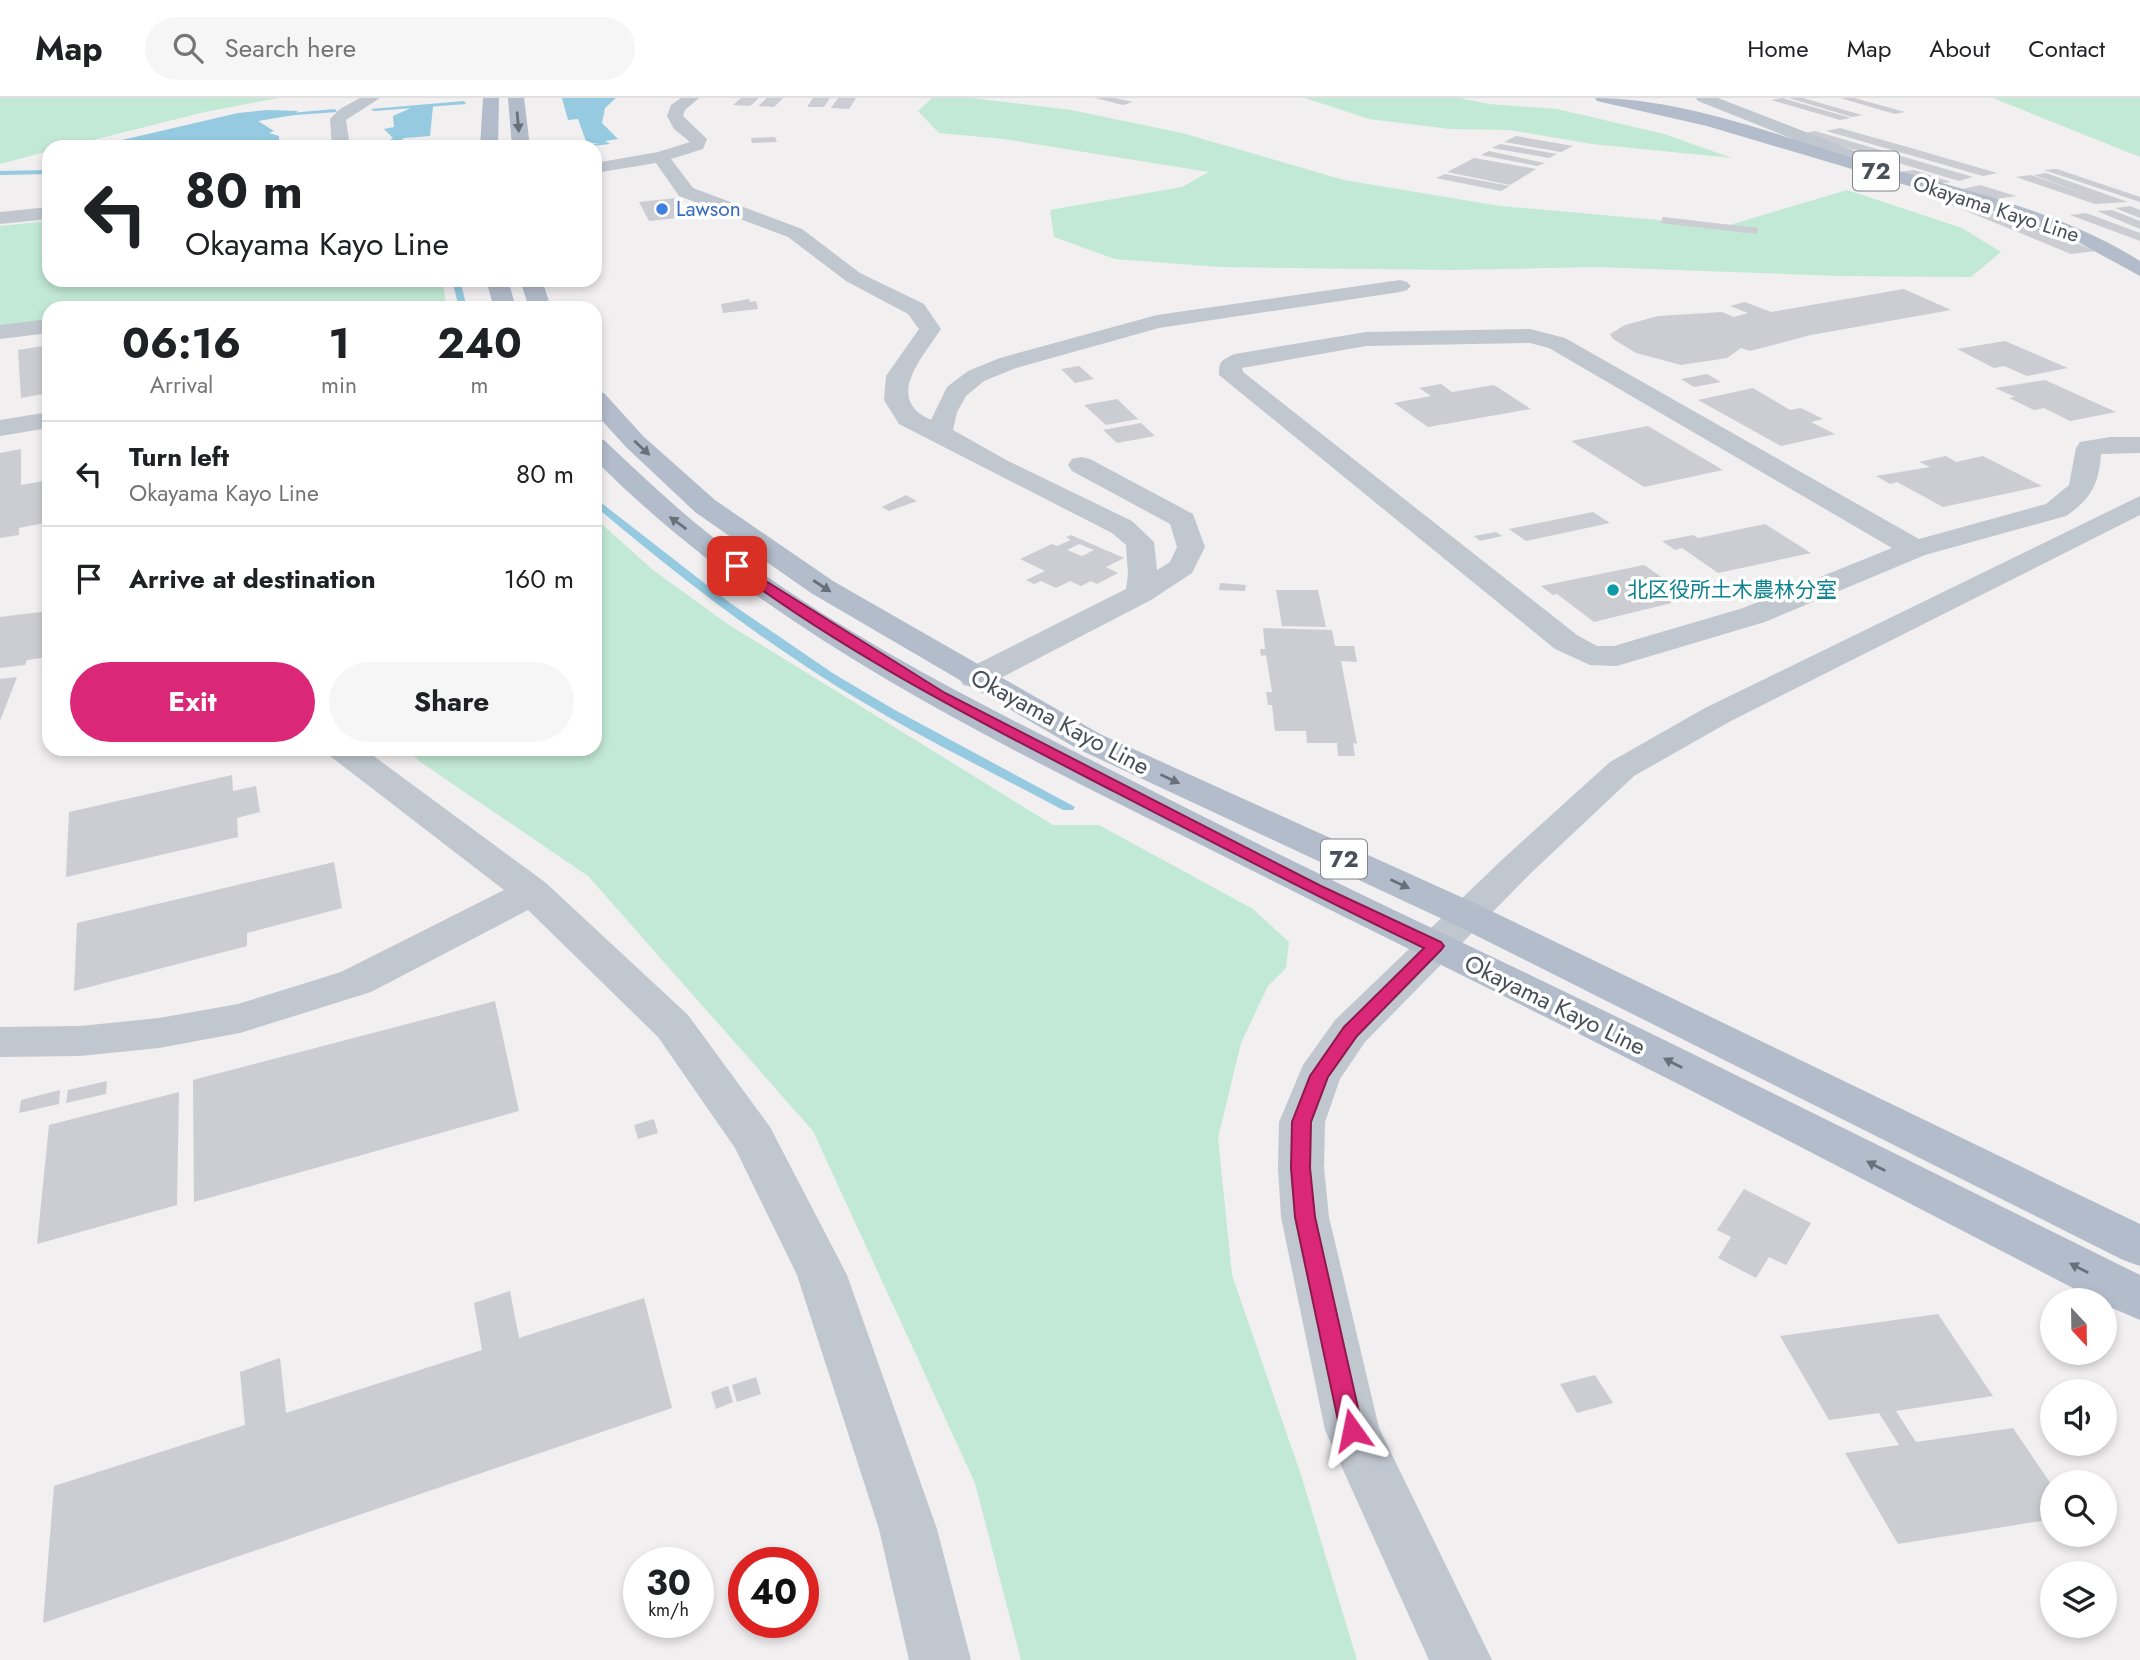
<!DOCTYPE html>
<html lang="en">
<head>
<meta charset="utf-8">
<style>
  body { margin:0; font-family:Jost,"Noto Sans JP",sans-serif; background:#f6f6f6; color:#202124; height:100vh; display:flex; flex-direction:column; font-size:26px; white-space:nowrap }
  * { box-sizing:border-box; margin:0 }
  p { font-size:23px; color:#757577 }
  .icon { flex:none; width:38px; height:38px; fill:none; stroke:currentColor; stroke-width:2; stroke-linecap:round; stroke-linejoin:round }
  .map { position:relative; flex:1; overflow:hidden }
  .panel { position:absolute; left:42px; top:203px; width:560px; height:455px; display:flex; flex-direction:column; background:#fff; border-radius:21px; box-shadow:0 4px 10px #0003 }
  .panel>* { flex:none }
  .top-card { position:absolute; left:42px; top:42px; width:560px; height:147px; border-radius:21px; box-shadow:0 4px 10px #0003; background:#fff; color:#202124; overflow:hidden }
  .needle { width:46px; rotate:158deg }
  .buttons { position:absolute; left:2040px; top:1190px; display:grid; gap:14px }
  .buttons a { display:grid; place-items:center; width:77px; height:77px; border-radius:50%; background:#fff; box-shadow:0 4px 10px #0003; font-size:35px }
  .speed { position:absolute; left:623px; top:1449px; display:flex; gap:14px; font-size:35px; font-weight:700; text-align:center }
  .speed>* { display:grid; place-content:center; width:91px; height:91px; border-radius:50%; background:#fff; box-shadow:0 4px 10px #0003; line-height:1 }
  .speed small { font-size:18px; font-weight:400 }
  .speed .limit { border:10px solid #d22; background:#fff; color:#111 }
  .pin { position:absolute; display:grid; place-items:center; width:60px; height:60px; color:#fff; margin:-30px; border-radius:14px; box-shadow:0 4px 10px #0006 }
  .me { position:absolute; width:77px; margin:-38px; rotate:348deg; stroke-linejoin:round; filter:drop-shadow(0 0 5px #0008) }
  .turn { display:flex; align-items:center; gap:24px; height:147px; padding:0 28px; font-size:32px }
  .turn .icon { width:91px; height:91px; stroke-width:2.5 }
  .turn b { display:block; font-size:49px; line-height:60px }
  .eta { display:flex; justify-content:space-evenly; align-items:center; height:119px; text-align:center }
  .eta b { font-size:42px; font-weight:700; line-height:49px }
  .button { display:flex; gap:14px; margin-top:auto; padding:14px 28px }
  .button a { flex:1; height:80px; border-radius:42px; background:#db2777; color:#fff; font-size:28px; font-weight:700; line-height:80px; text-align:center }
  .button a+a { background:#f6f6f6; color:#202124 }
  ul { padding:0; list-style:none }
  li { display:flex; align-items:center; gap:21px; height:105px; padding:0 28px; border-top:2px solid #e0e0e0 }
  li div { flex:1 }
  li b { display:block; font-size:26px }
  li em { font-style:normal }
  header { display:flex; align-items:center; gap:42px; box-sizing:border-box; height:98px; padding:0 35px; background:#fff; border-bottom:2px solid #e0e0e0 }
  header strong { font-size:33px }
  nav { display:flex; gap:38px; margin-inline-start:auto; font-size:24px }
  .search { width:490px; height:63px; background:#f6f6f6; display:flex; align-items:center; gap:18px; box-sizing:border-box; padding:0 24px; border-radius:38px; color:#757577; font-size:26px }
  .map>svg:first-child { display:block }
</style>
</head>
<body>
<header>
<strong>Map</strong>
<div class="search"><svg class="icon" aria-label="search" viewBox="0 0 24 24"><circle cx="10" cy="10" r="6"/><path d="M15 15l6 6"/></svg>Search here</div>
<nav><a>Home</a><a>Map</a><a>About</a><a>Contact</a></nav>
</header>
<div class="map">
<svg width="2140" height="1562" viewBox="0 0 2140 1562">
  <rect width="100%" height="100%" fill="#f1efef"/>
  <g fill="#c2e9d5">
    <path d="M0 0H278L205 14 65 49H49V53L0 66Z"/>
    <path d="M932 0H972L1071 12 1182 35 1344 82 1500 108 1726 128 1847 92 1962 130 2001 154 1971 179 1839 178 1597 169 1452 172 1220 169 1115 161 1054 139 1050 112 1182 89 1209 74 1004 41 939 35 918 13Z"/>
    <path d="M1305 0H1460L1489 6 1557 11 1664 36 1732 60 1592 46 1510 32 1450 31 1369 21Z"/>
    <path d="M1993 0H2140V59Z"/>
    <path d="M49 123V182H442L447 210H49V224L0 229V128Z"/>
    <path d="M595 420 653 472 729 527 1053 727H1099L1253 811 1289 844 1286 870 1268 888 1241 945 1218 1040 1232 1177 1302 1380 1357 1562H1021L975 1385 813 1033 588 778 419 663 407 651H595Z"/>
  </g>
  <g fill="#95cae1">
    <path d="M562 0H616L605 10 602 25 618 41 605 43 610 46 583 49 599 45 587 46 578 21 568 22Z"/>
    <path d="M433 8 430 38 404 40 392 49H380L393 40 384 31 394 29 393 18 411 10Z"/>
    <path d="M267 12 298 13 294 17 258 23 274 33 269 35 279 38V49H92L238 15Z"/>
  </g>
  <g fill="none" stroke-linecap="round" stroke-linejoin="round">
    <g fill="#95cae1" fill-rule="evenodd">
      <path d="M464 3 466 6 374 13 371 11Z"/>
      <path d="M335 11 337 14 282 18 279 16Z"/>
      <path d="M49 72V76L0 77V73Z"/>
      <path d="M452 182H460L467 210H459Z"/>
      <path d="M595 400 730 505 834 576 895 612 1075 709 1073 712H1063C996 676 927 643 861 603 767 547 679 479 595 408Z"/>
    </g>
  </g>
  <g fill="#cccdd2" fill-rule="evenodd">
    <path d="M741 0H759L750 8 733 7Z"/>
    <path d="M767 0H783L774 9 758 8Z"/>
    <path d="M813 0H830L824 9H807Z"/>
    <path d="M838 0H856L849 11 831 10Z"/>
    <path d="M1095 0H1115L1133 4 1123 7Z"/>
    <path d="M1782 0 1851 20 1840 22 1771 2Z"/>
    <path d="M1789 0H1803L1862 17 1852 19Z"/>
    <path d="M1840 0H1854L1905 14 1895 16Z"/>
    <path d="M1840 30 1911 50 1997 75 1983 78 1826 33Z"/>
    <path d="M1815 33 1973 79 1959 83 1801 36Z"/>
    <path d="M1516 38 1573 48 1561 54 1504 44Z"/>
    <path d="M775 39 777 44 752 45 751 40Z"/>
    <path d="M1500 46 1557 56 1549 60 1492 50Z"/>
    <path d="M1489 53 1545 65 1537 68 1481 57Z"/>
    <path d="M1474 60 1536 71 1510 87 1447 74Z"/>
    <path d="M2057 71 2140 99V104L2044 72Z"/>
    <path d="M1914 72 1951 84 1936 86 1899 74Z"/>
    <path d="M2046 75 2128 104 2095 106 2016 79 2031 77 2084 96 2034 77Z"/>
    <path d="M1445 76 1510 88 1501 93 1436 80Z"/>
    <path d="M1980 87 2016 98 1996 101 1962 91Z"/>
    <path d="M1951 99 2018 125H2025L2096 153 2071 156 1937 101Z"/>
    <path d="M676 100 688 119 649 123 639 104Z"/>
    <path d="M2130 108 2140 112V120L2115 110Z"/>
    <path d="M2112 112 2140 123V131L2097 113Z"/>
    <path d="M2086 115 2140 135V143L2070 117Z"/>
    <path d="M1663 119 1758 130 1757 136 1661 125Z"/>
    <path d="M1904 191 1951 212 1811 237 1750 253 1741 250 1727 260 1681 267 1636 255 1613 241 1610 236 1625 227 1658 218 1722 214 1734 219 1748 215 1730 208 1745 204 1771 214Z"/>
    <path d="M749 201 750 204 756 203 758 211 723 215 721 206Z"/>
    <path d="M2005 243 2068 270 2027 278 2004 268 1994 270 1957 251Z"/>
    <path d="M49 247V295L21 300 18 252Z"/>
    <path d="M1079 268 1094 281 1075 285 1061 271Z"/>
    <path d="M1707 276 1721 284 1694 289 1681 281Z"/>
    <path d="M2045 282 2116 314 2070 323 2044 310 2034 312 2009 300 2015 299 1995 290Z"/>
    <path d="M1441 286 1452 294 1494 287 1531 311 1428 329 1394 305 1431 298 1419 290Z"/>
    <path d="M1753 290 1790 312 1801 310 1823 321 1811 324 1835 336 1781 348 1698 302Z"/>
    <path d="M1117 301 1138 321 1106 327 1084 307Z"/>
    <path d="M1141 325 1155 338 1117 345 1103 332Z"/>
    <path d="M1648 328 1723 372 1644 389 1571 343Z"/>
    <path d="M21 351V387L49 382V424L19 430V437L0 440V355Z"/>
    <path d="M1946 358 1956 364 1983 358 2042 388 1943 409 1897 384 1890 386 1876 378 1930 369 1919 364Z"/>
    <path d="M906 397 917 403 889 413 882 409Z"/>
    <path d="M1593 414 1610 425 1526 443 1509 431Z"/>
    <path d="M1765 426 1811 455 1718 475 1682 450 1675 452 1662 443 1693 437 1698 440Z"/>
    <path d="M1496 434 1502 438 1480 443 1474 438Z"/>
    <path d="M1071 437 1124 460 1106 469 1118 475 1097 486 1091 483 1081 488 1070 483 1056 490 1041 483 1034 486 1026 482 1045 473 1020 461 1052 446 1057 448 1071 442 1066 439ZM1079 446 1094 452 1082 458 1067 452Z"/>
    <path d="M1644 467 1692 500 1594 524 1557 496 1553 497 1541 488Z"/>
    <path d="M1220 485 1246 487 1245 493 1219 492Z"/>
    <path d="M1276 492H1318L1326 529 1282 528Z"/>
    <path d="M49 513V559L27 562 25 567 0 570V519Z"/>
    <path d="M1263 530 1332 532 1335 548H1354L1357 564 1341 563 1357 646 1353 645 1355 658H1338L1337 645H1307L1306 633H1275L1272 607H1268L1266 594H1272L1266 557 1261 558 1260 551H1265Z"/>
    <path d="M17 579 0 623V581Z"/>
    <path d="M232 677 233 693 256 688 260 714 237 720 238 739 66 779 69 714Z"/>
    <path d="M334 764 342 810 247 835V848L74 893 77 825Z"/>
    <path d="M495 903 519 1013 194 1104 193 982Z"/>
    <path d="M107 983 106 996 66 1005 68 992Z"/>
    <path d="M60 992 59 1006 19 1015 21 1002Z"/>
    <path d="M179 994 177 1107 37 1146 49 1027Z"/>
    <path d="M654 1021 658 1035 638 1041 634 1027Z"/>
    <path d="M1744 1091 1811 1125 1786 1167 1769 1159 1756 1180 1718 1160 1731 1139 1717 1132Z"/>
    <path d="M510 1193 519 1240 644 1200 672 1310 43 1525 54 1388 245 1327 240 1274 280 1260 286 1315 482 1252 474 1205Z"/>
    <path d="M1938 1216 1993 1298 1896 1313 1916 1344 2013 1330 2053 1389V1421L1898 1446 1845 1355 1899 1347 1879 1315 1829 1322 1780 1238Z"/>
    <path d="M1595 1277 1613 1305 1577 1315 1560 1286Z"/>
    <path d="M756 1279 761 1296 737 1304 732 1287Z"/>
    <path d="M728 1288 733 1304 716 1311 711 1294Z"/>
  </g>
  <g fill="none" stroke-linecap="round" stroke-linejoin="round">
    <g fill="#c1c7cf" fill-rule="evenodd">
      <path d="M360 0H380L346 22 350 49H332L330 21 340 11Z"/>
      <path d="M681 0H699L685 12 683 18 707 41 703 51 671 61 693 90 802 131 860 175 924 206 941 231C923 259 883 301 931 322L947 289 968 273 1000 260 1157 217 1400 182 1407 184 1411 188 1407 192 1400 194 1159 230 1016 270 984 283 966 298 957 314 953 332 1008 363 1132 423 1154 444 1157 472 1170 464 1177 449 1170 426 1072 373 1068 367 1072 361 1081 359 1090 361 1193 416 1205 449 1192 475 1151 502 987 587 975 590 963 587 959 580 963 573 1126 491 1128 476 1126 447 1112 435 899 326 884 302 886 278 919 231 908 216 846 183 788 139 679 98 656 65 595 75V65L658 54 690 44 674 31 667 18 671 7Z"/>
      <path d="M1696 0H1718L1860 55 1875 69 1872 73H1860L1848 63 1698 3Z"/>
      <path d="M49 109V121L0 126V114Z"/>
      <path d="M49 221V235L0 241V227Z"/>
      <path d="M1530 231 1565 240 1919 441 2046 406 2069 387 2076 350 2080 344 2110 339H2140V355L2101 356C2099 386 2091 401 2066 418L1925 457 1765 524 1627 565 1616 568 1590 567 1555 551 1219 277C1218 263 1223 261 1235 256L1366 234ZM1530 245 1549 250 1892 450 1743 510 1614 548H1597L1577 537 1243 274 1242 270 1366 248Z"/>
      <path d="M49 314V330L0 338V322Z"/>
      <path d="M2140 398V417L1729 624 1634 678 1531 775 1365 944 1340 981 1325 1024 1324 1070 1329 1119 1379 1330 1492 1562H1429L1325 1332 1281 1119 1278 1070 1279 1024 1303 967 1335 922 1505 759 1610 664 1705 610Z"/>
      <path d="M325 651H364L546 785 688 917 770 1029 847 1177 937 1431 971 1562H909L879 1431 797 1177 735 1050 658 939 528 812 371 894 240 935 159 950 80 958 0 959V929L80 928 159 920 238 906 341 874 504 792 330 658Z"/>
    </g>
    <g fill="#b2bcca" fill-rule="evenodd">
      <path d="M483 0H499L498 49H480Z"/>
      <path d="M508 0H524L530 49H512Z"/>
      <path d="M1595 0C1680 0 1778 37 1860 62 1955 90 2055 110 2140 163V178L2076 143 2013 119 1707 28 1597 3Z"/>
      <path d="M486 182H508L516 210H494Z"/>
      <path d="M520 182H542L551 210H529Z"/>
      <path d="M595 293 604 295 644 339 715 402 833 483 1100 636 1481 808 2140 1126V1168L2123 1162 1453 826 1076 650 811 495 695 414 626 349 595 315Z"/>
      <path d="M595 339 604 342C638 374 672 407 709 436 829 530 968 600 1103 668 1213 724 1324 779 1436 832 1672 944 1906 1061 2140 1177V1222L2105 1207V1202H2096C1932 1117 1768 1031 1603 948 1489 890 1375 835 1261 777 1030 660 780 548 595 362Z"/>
    </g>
  </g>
  <defs><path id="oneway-solid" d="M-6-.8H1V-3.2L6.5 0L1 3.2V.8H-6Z" transform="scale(1.75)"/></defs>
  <g fill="#68707b">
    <use href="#oneway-solid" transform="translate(518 24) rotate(85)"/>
    <use href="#oneway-solid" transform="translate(642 350) rotate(43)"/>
    <use href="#oneway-solid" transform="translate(678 425) rotate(-144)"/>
    <use href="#oneway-solid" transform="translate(822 488) rotate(33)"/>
    <use href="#oneway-solid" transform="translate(1170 681) rotate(25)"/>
    <use href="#oneway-solid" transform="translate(1400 786) rotate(25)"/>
    <use href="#oneway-solid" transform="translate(1673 965) rotate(-153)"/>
    <use href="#oneway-solid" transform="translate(1876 1068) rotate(-153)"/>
    <use href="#oneway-solid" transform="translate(2079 1170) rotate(-153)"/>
  </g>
  <path fill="#db2777" stroke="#8e194d" stroke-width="2" d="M737 465 945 595 1321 788 1441 844 1444 848 1441 852 1357 938 1328 979 1311 1024 1310 1070 1315 1119 1363 1332 1360 1339 1352 1342 1344 1339 1340 1332 1295 1119 1291 1070 1292 1024 1310 978 1344 929 1424 850C1311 796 1200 738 1088 680 966 617 843 553 733 471V466Z"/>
  <circle fill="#3f7fe0" stroke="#fff" stroke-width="2.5" cx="662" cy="111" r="7"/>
  <circle fill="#0f9aa8" stroke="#fff" stroke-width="2.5" cx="1613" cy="492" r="7"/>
  <g text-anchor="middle" stroke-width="7" stroke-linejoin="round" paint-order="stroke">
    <g font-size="21" fill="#366cbe" stroke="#fff" text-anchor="start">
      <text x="676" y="118">Lawson</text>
    </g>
    <g font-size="21" fill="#495059" stroke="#fff">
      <text transform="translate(1996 111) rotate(18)" y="7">Okayama Kayo Line</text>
    </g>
    <g font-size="21" fill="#0d838f" stroke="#fff" text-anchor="start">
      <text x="1627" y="499">北区役所土木農林分室</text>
    </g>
    <g fill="#fff" stroke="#80848b" stroke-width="2">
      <rect x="1853" y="53.5" width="46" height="39" rx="5"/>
      <rect x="1321" y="741.5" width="46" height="39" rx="5"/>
    </g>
    <g font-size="23" font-weight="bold" fill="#495059">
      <text x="1876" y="81">72</text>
      <text x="1344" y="769">72</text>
    </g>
    <g font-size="24" fill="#495059" stroke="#fff">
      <text transform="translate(1060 624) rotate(28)" y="8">Okayama Kayo Line</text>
      <text transform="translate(1555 907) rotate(26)" y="8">Okayama Kayo Line</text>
    </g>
  </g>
</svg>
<div class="buttons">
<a><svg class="needle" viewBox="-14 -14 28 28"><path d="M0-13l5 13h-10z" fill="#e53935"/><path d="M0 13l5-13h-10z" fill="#757577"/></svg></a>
<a><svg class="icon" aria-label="sound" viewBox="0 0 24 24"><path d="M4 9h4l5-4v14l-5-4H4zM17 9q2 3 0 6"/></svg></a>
<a><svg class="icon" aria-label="search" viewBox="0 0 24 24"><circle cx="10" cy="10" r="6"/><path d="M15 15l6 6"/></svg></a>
<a><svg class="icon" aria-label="layers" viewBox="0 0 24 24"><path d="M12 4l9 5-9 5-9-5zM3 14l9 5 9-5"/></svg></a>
</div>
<div class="speed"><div>30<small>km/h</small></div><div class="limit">40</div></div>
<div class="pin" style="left:737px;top:468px;background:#d93025"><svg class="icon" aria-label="arrive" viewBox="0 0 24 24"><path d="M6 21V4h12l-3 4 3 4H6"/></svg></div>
<svg class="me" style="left:1352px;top:1332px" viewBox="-20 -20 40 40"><path d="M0-17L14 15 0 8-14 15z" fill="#db2777" stroke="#fff" stroke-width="4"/></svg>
<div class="top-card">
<div class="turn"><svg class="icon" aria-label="left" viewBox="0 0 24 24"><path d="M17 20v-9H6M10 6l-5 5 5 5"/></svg><div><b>80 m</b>Okayama Kayo Line</div></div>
</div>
<section class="panel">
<div class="eta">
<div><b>06:16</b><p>Arrival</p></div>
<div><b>1</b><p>min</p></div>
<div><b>240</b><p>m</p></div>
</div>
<ul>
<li><svg class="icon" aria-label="left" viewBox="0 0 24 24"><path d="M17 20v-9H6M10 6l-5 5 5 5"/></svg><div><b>Turn left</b><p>Okayama Kayo Line</p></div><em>80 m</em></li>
<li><svg class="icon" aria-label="arrive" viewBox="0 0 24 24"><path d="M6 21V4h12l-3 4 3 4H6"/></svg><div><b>Arrive at destination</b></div><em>160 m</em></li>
</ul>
<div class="button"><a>Exit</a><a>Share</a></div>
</section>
</div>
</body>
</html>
